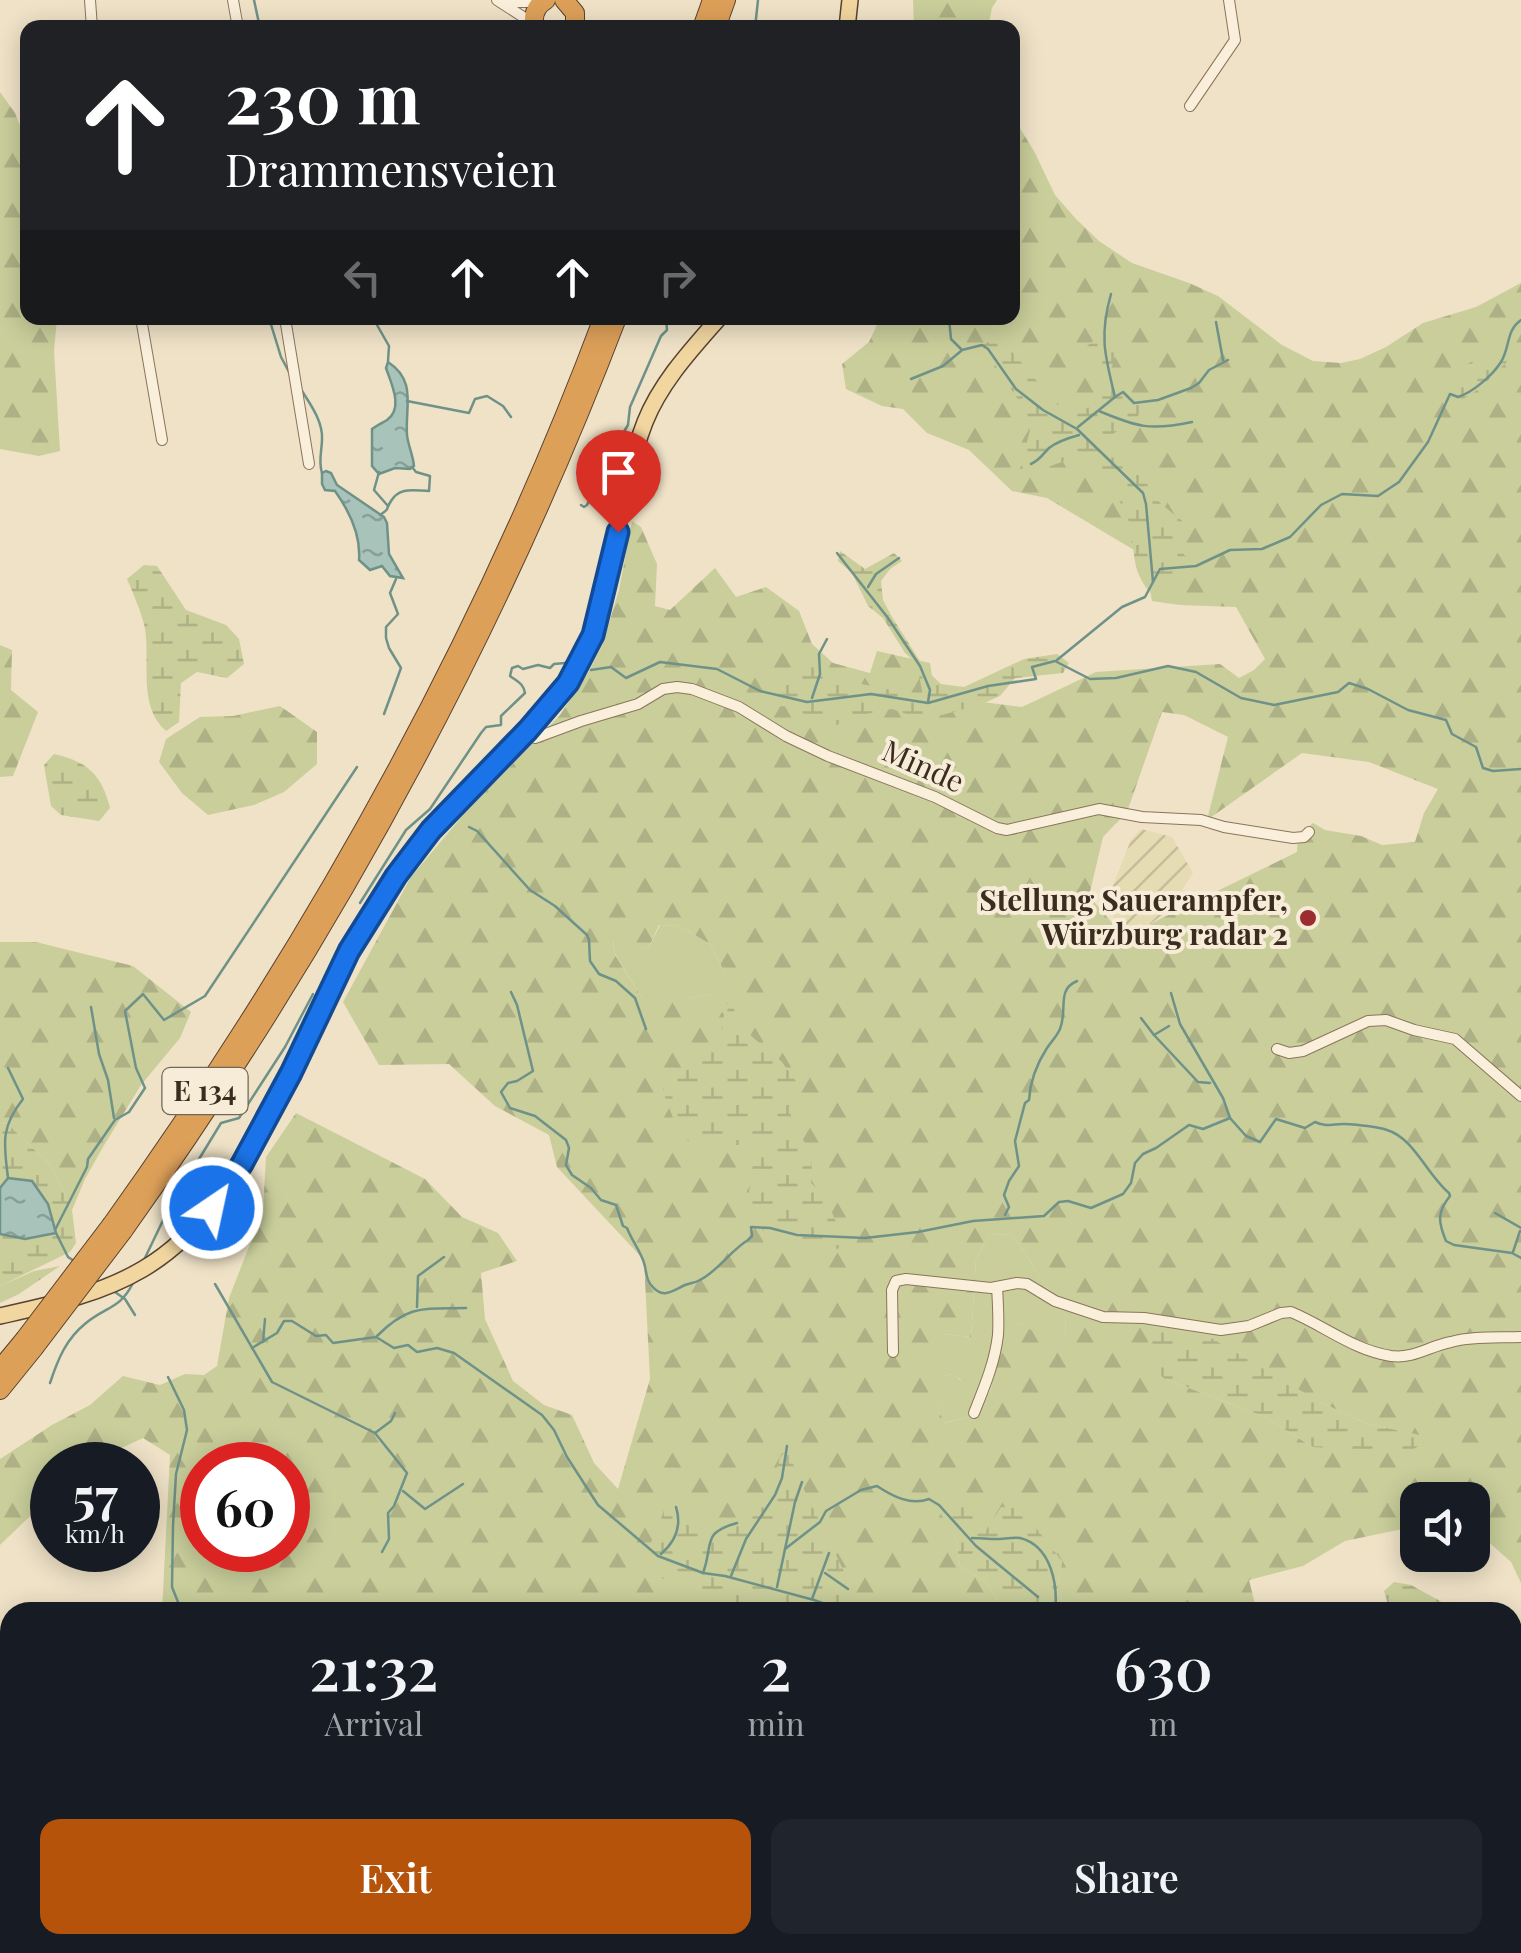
<!DOCTYPE html>
<html lang="en">
<head>
<meta charset="utf-8">
<style>
  body { margin:0; font-family:"Playfair Display",serif; background:#20242c; color:#f1f3f6; height:100vh; display:flex; flex-direction:column; font-size:38px; white-space:nowrap }
  * { box-sizing:border-box; margin:0 }
  p { font-size:32px; color:#9ea1a6 }
  .icon { flex:none; width:55px; height:55px; fill:none; stroke:currentColor; stroke-width:2; stroke-linecap:round; stroke-linejoin:round }
  .map { position:relative; flex:1; overflow:hidden }
  .side { position:absolute; left:0px; top:1602px; width:1522px; height:352px; display:flex; flex-direction:column; background:#171b24; border-radius:30px 30px 0 0; box-shadow:0 5px 25px #0003 }
  .side>* { flex:none }
  .top-card { position:absolute; left:20px; top:20px; width:1000px; height:305px; border-radius:20px; box-shadow:0 5px 25px #0003; background:#202124; color:#fff; overflow:hidden }
  .controls { position:absolute; left:1400px; top:1482px; display:grid; gap:20px }
  .controls a { display:grid; place-items:center; width:90px; height:90px; border-radius:20px; background:#171b24; box-shadow:0 5px 25px #0003; font-size:50px }
  .speed { position:absolute; left:30px; top:1442px; display:flex; gap:20px; font-size:50px; font-weight:700; text-align:center }
  .speed>* { display:grid; place-content:center; width:130px; height:130px; border-radius:50%; background:#171b24; box-shadow:0 5px 25px #0003; line-height:1 }
  .speed small { font-size:25px; font-weight:400 }
  .speed .limit { border:15px solid #d22; background:#fff; color:#111 }
  .pin { position:absolute; display:grid; place-items:center; width:85px; height:85px; color:#fff; margin:-102px -42px; border-radius:50% 50% 50% 0; rotate:-45deg; box-shadow:0 0 10px #0007 }
  .pin .icon { rotate:45deg }
  .me { position:absolute; width:110px; margin:-55px; rotate:34deg; stroke-linejoin:round; filter:drop-shadow(0 0 8px #0008) }
  .turn { display:flex; align-items:center; gap:35px; height:210px; padding:0 40px; font-size:45px }
  .turn .icon { width:130px; height:130px; stroke-width:2.5 }
  .turn b { display:block; font-size:70px; line-height:85px }
  .lanes { display:flex; align-items:center; height:95px; padding:0 40px; background:#0003; justify-content:center; gap:50px; direction:ltr }
  .lanes .off { opacity:.35 }
  .eta { display:flex; justify-content:space-evenly; align-items:center; height:170px; text-align:center }
  .eta b { font-size:60px; font-weight:600; line-height:70px }
  .cta { display:flex; gap:20px; margin-top:auto; padding:20px 40px }
  .cta a { flex:1; height:115px; border-radius:20px; background:#b45309; color:#fff; font-size:40px; font-weight:600; line-height:115px; text-align:center }
  .cta a+a { background:#20242c; color:#f1f3f6 }
  .map>svg:first-child { display:block }
</style>
</head>
<body>
<div class="map">
<svg width="1521" height="1953" viewBox="0 0 1521 1953">
  <defs>
    <pattern id="farmland-furrows" width="10" height="10" patternUnits="userSpaceOnUse" patternTransform="scale(2.5)"><rect width="10" height="10" fill="#e5dcb4"/><path d="M-1 1l2-2M0 10L10 0M9 11l2-2" fill="none" stroke="#c5bd9a"/></pattern>
    <pattern id="forest-firs" width="22" height="20" patternUnits="userSpaceOnUse" patternTransform="scale(2.5)"><rect width="22" height="20" fill="#c9ce9b"/><path d="M5 1l3.5 6h-7zM16 11l3.5 6h-7z" fill="#aeb185"/></pattern>
    <pattern id="wetland-marsh" width="20" height="14" patternUnits="userSpaceOnUse" patternTransform="scale(2.5)"><rect width="20" height="14" fill="#c9ce9b"/><path d="M1 5h8M5 5V1M11 12h8M15 12V8" fill="none" stroke="#aeb185"/></pattern>
    <pattern id="water-ripples" width="26" height="14" patternUnits="userSpaceOnUse" patternTransform="scale(2.5)"><rect width="26" height="14" fill="#a8c3ba"/><path d="M2 4q2-2 4 0t4 0M15 11q2-2 4 0t4 0" fill="none" stroke="#8a9f97"/></pattern>
  </defs>
  <rect width="100%" height="100%" fill="#efe2c7"/>
  <path fill="url(#farmland-furrows)" d="M1141 829 1172 837 1193 873 1169 910 1129 940 1114 930 1112 888 1131 840Z"/>
  <g fill="#c9ce9b">
    <path d="M660 925 679 926 710 944 725 973 713 995 685 998H642L615 954 613 940 648 949Z"/>
    <path d="M1012 1234 1066 1316 1065 1336 1048 1339 1017 1323 998 1336 991 1388 970 1417 943 1423 938 1408 961 1380 952 1374 926 1380 920 1351 943 1334 971 1337 976 1259 989 1235Z"/>
  </g>
  <g fill="url(#forest-firs)" fill-rule="evenodd">
    <path d="M913 0H997L992 8 988 27 914 28Z"/>
    <path d="M0 92 15 113 27 143 28 318H57L54 351 60 451 39 456 0 449Z"/>
    <path d="M1013 117 1034 151 1055 195 1076 219 1099 241 1132 263 1189 283 1218 296 1282 345 1313 361 1341 363 1360 359 1386 347 1423 323 1476 307 1521 283V1583L1511 1562 1473 1528 1472 1500H1418L1417 1526 1345 1541 1303 1566 1249 1580 1257 1612H1237L1236 1609 1169 1600 1153 1612H1069L1057 1592 1062 1561 985 1533 937 1506 956 1539 960 1566 985 1581 1006 1612H162L170 1455 143 1438 85 1465H52V1495L0 1545V1459L52 1425 90 1405 123 1376 160 1385 185 1374 204 1375 217 1366 229 1298 263 1211 266 1157 296 1113 425 1179 462 1217 498 1233 517 1261 481 1273 485 1319 513 1381 544 1405 572 1415 594 1463 618 1489 650 1379 644 1260 557 1167 549 1135 495 1106 449 1064 379 1065 343 1002 411 877 464 814 560 715 588 673 602 646 619 590 632 521 641 527 657 564 655 606 670 610 715 568 736 597 766 587 799 611 812 644 833 663 870 673 877 651 930 663 935 696 1022 707 1096 672 1220 664 1239 678 1254 670 1265 659 1236 607 1180 605 1152 601 1146 569 1139 553 1047 498 1012 491 969 450 927 433 903 409 882 406 846 389 842 364 869 342 880 318H1012ZM1162 712 1184 715 1228 737 1207 820 1302 753 1369 762 1438 789 1424 813 1415 842 1382 845 1361 836 1325 830 1313 823 1298 836 1297 852 1152 923 1130 939 1114 930V925L1089 896 1103 837 1127 812ZM659 925 679 926 710 944 725 973 712 995 685 998H642L615 955 613 941 648 949ZM1012 1234 1066 1316 1065 1336 1048 1338 1017 1323 1001 1325 991 1389 970 1417 944 1423 938 1408 961 1381 953 1374 926 1379 921 1351 943 1334 971 1337 976 1259 989 1235ZM1163 1378 1322 1403 1365 1423 1422 1436 1313 1447 1265 1417ZM202 1465H288V1550H202Z"/>
    <path d="M0 645 12 650 11 690 38 712 13 776 0 777Z"/>
    <path d="M280 706 317 732V764L284 792 254 805 208 815 182 793 159 762 166 739 200 717 233 716Z"/>
    <path d="M0 942H36L133 966 191 1012 180 1038 141 1085 103 1147 85 1179 72 1210 51 1166 8 1124 0 1123Z"/>
    <path d="M60 1266 19 1294 0 1303V1286L34 1271Z"/>
    <path d="M10 1635V1717L0 1719V1637Z"/>
    <path d="M623 1945H1156L1155 1953H633Z"/>
  </g>
  <g fill="url(#wetland-marsh)">
    <path d="M1108 332 1117 349 1111 370 1118 381 1145 403 1136 419 1099 443 1119 451 1145 476 1160 503 1192 529 1173 536 1185 556 1195 560 1193 574 1148 590C1129 565 1137 550 1129 522 1121 497 1101 475 1086 453L1048 467 1031 477 1020 469 1030 430 1023 407 982 345 1000 337 1056 404 1080 411 1092 406 1104 378 1098 363 1092 359 1084 366 1071 367C1078 350 1093 341 1108 332Z"/>
    <path d="M1504 343H1508L1507 362C1492 375 1480 392 1462 399L1453 394 1449 388 1465 365 1497 350Z"/>
    <path d="M840 551 865 569 894 553 902 561 890 569 881 581 883 600 892 617 925 669 941 684 964 687 1024 659 1057 654 1069 663 1063 673 1015 678 1000 696 982 704 942 715 918 718 892 709 866 714 826 729 794 707 778 706 759 696C770 686 785 685 797 677 807 669 810 658 821 653L828 670 841 680 923 696 917 664 905 653 883 618 868 606 852 573 838 561Z"/>
    <path d="M144 565 157 566 186 610 226 625 239 639 244 664 227 678 197 672 181 683 179 722 166 731C136 705 152 658 144 624 140 609 133 593 127 579Z"/>
    <path d="M54 754C88 761 102 776 110 808L99 821 61 815 51 806 44 765Z"/>
    <path d="M733 1002 737 1024 782 1062 798 1084 789 1123C809 1144 814 1155 811 1183L825 1196 839 1229 854 1227 850 1245 843 1246 823 1256 799 1249 780 1236H767L752 1213 749 1191 753 1176 749 1145H722L706 1152 680 1136 665 1097 663 1086 689 1066 707 1058 720 1039 724 1015 719 1006Z"/>
    <path d="M0 1123 8 1124 51 1166 72 1210 76 1243 70 1252 0 1286V1234L25 1239 50 1235 8 1178 0 1188Z"/>
    <path d="M1166 1317 1187 1324 1322 1403 1365 1423 1423 1436 1424 1442 1408 1453 1313 1447 1265 1417 1163 1378 1147 1353 1149 1333Z"/>
    <path d="M789 1448 795 1471 853 1590 877 1612H742L725 1596 699 1602 639 1563 657 1532 667 1500 719 1528 741 1526 769 1500 780 1457Z"/>
    <path d="M947 1501 967 1505 985 1532 1001 1507 1020 1508 1062 1561 1057 1592 1069 1612H1006L985 1581 960 1566 956 1539 936 1506Z"/>
    <path d="M1394 1582 1411 1585 1460 1612H1390L1384 1591Z"/>
    <path d="M1169 1600 1207 1601 1236 1609 1237 1612H1153Z"/>
  </g>
  <g fill="url(#water-ripples)" stroke="#6f9288" stroke-width="2.5">
    <path d="M388 362C417 381 405 406 407 435 408 445 413 455 414 466L410 469 395 468 379 474 372 466V429C377 425 382 423 387 420 404 408 391 383 386 368Z"/>
    <path d="M326 471 331 473 337 485 384 517 387 523 389 554 403 578 390 576 382 566 370 570 359 560C361 535 350 512 335 491L325 490 322 484V473Z"/>
    <path d="M8 1178 32 1181 48 1204 56 1233 25 1239 0 1234V1188Z"/>
  </g>
  <g fill="none" stroke-linecap="round" stroke-linejoin="round">
    <g stroke="#6f9288" stroke-width="2.5">
      <path d="M254 0 260 28"/>
      <path d="M755 28 758 0"/>
      <path d="M269 318 281 357 289 372"/>
      <path d="M373 318 389 346 388 361"/>
      <path d="M949 318 951 339 962 350 982 345 988 349 1016 389 1043 410 1077 429 1143 493 1146 504 1153 582"/>
      <path d="M1216 322 1223 360"/>
      <path d="M911 379 943 366 961 351"/>
      <path d="M302 391C311 405 323 422 322 439 322 452 318 460 322 473"/>
      <path d="M1115 397 1123 392 1134 403 1158 400 1191 388 1199 383 1209 370 1228 360"/>
      <path d="M407 401 469 413 475 399 487 396 503 406 511 417"/>
      <path d="M1099 411C1137 427 1150 431 1192 422"/>
      <path d="M1078 427 1115 397C1105 356 1099 336 1111 294"/>
      <path d="M1031 464C1040 460 1042 455 1049 448 1058 441 1068 438 1079 435"/>
      <path d="M379 472 374 490 388 506"/>
      <path d="M581 505 584 507 587 505 612 451 628 425 630 407 661 336 667 330 666 318"/>
      <path d="M380 515C392 506 383 514 391 501 400 486 415 491 429 491L430 476 416 472 412 467"/>
      <path d="M837 553 888 618 920 666 930 690 928 702"/>
      <path d="M868 587 876 574 899 558"/>
      <path d="M1057 660 1122 607 1145 597 1160 569 1196 566 1230 550 1262 549 1290 537 1321 505 1342 494 1378 496 1399 482 1428 442 1450 394 1458 397C1473 392 1492 376 1501 362 1510 348 1506 330 1521 320"/>
      <path d="M591 670 611 667 626 678 660 662 717 669 760 691 807 702 871 694 928 703 988 686 1036 679 1032 667 1055 661 1090 679 1116 678 1168 666 1196 672 1241 698 1274 705 1338 692 1349 683 1368 689 1408 710 1446 720 1452 734 1476 747 1483 768 1493 771 1521 769"/>
      <path d="M812 698 820 674 819 654 827 639"/>
      <path d="M384 714 401 668 389 648 386 638V627L398 614 390 593 396 579"/>
      <path d="M469 827 477 831 530 890 555 906 587 935 589 940 590 961 599 974 616 981 635 998 646 1029"/>
      <path d="M360 903 406 830 430 809 481 733 486 727 501 725V716L525 693C523 683 518 682 510 676L512 668 518 666 523 669 538 665 550 668 554 664 565 663"/>
      <path d="M511 992 517 1005 533 1071 517 1081 508 1083 501 1092 510 1108 535 1116 566 1140 569 1148 566 1165 572 1175 591 1188 601 1200 616 1205 623 1226 627 1228C631 1239 642 1254 644 1263 647 1271 645 1278 651 1285 663 1300 672 1291 685 1285 690 1283 695 1283 700 1280 718 1271 730 1251 748 1240L752 1236 751 1227 770 1228 797 1235 865 1238 918 1232 973 1221 1044 1216 1059 1202 1068 1201 1091 1208 1123 1194 1131 1183 1135 1163 1143 1154 1156 1148 1189 1125 1203 1129 1230 1118"/>
      <path d="M1171 993 1180 1024 1223 1098 1230 1118 1246 1136 1260 1142 1276 1119 1305 1128 1315 1122C1328 1128 1334 1123 1346 1124 1358 1125 1375 1126 1387 1130 1414 1138 1427 1175 1449 1193L1450 1196C1437 1212 1438 1222 1446 1241L1454 1245 1512 1253 1521 1258"/>
      <path d="M91 1007 99 1054 108 1080 114 1118"/>
      <path d="M1141 1018 1154 1035 1198 1082 1210 1083"/>
      <path d="M1154 1035 1169 1026"/>
      <path d="M8 1178C4 1144 0 1128 23 1099L8 1068"/>
      <path d="M1495 1213 1521 1228"/>
      <path d="M1005 1215 1009 1207 1004 1195 1009 1181 1019 1166 1015 1141 1025 1103 1029 1100C1030 1082 1036 1065 1047 1048 1051 1042 1057 1036 1060 1029 1068 1009 1056 990 1077 981"/>
      <path d="M55 1230 87 1167 88 1159 115 1120 129 1112 145 1088 136 1068 125 1011 143 994 164 1020 205 996 357 767"/>
      <path d="M56 1233 68 1257 74 1261"/>
      <path d="M1513 1252 1520 1231"/>
      <path d="M143 1262 168 1210 221 1123 239 1118 285 1047 313 994"/>
      <path d="M215 1284 272 1382 375 1433 407 1473 394 1506 388 1513 389 1539 382 1552"/>
      <path d="M112 1290 125 1299 135 1315"/>
      <path d="M417 1307 418 1276 444 1257"/>
      <path d="M377 1336C409 1304 424 1309 466 1308"/>
      <path d="M263 1342 265 1319"/>
      <path d="M252 1348 277 1333 284 1321H292L316 1336 326 1335 333 1343 376 1337 394 1348 408 1345 417 1352 437 1348 454 1353 542 1415 554 1430 567 1457 598 1505 658 1556 703 1573 725 1576 814 1600 847 1612"/>
      <path d="M168 1377 184 1410 187 1430 176 1474 173 1526 172 1587 182 1612"/>
      <path d="M50 1383C58 1359 66 1339 86 1323 107 1306 120 1309 133 1283"/>
      <path d="M375 1433 391 1421 395 1413"/>
      <path d="M403 1491 425 1509 463 1484"/>
      <path d="M972 1538C980 1538 988 1539 996 1539 1003 1539 1013 1537 1020 1538 1052 1546 1058 1586 1055 1612"/>
      <path d="M785 1549 820 1522 826 1511 861 1490 877 1486C892 1496 911 1506 929 1499L939 1505 976 1546 1038 1597"/>
      <path d="M661 1554C676 1541 682 1526 676 1507"/>
      <path d="M703 1573C714 1543 701 1533 737 1523"/>
      <path d="M825 1573 848 1589"/>
      <path d="M731 1576 746 1539 775 1495 782 1478 787 1446"/>
      <path d="M777 1587 795 1502 802 1482"/>
      <path d="M812 1599 829 1553"/>
      <path d="M371 1945 374 1953"/>
      <path d="M684 1945 688 1953"/>
    </g>
    <defs>
      <g id="street">
        <path d="M90 0 92 28"/>
        <path d="M233 0 238 28"/>
        <path d="M497 0 534 24"/>
        <path d="M502 2H540"/>
        <path d="M1190 106 1235 40 1229 0"/>
        <path d="M141 318 162 440"/>
        <path d="M285 318 309 464"/>
        <path d="M529 730 535 738 581 721 638 704 663 689 677 687 692 689 739 707 786 736 828 756 935 797 997 828 1007 830 1099 809 1142 817 1201 820 1224 827 1293 838 1304 837 1309 832"/>
        <path d="M1277 1049 1289 1053 1303 1051 1368 1021 1386 1020 1414 1030 1455 1039 1521 1096"/>
        <path d="M893 1352 892 1290 896 1281 906 1279 991 1288 1017 1283 1027 1284 1055 1301 1103 1317 1144 1318 1221 1330 1249 1326 1281 1313 1291 1312C1325 1326 1353 1350 1391 1356 1414 1359 1429 1346 1451 1342 1473 1336 1498 1338 1521 1337"/>
        <path d="M974 1413C984 1388 995 1362 998 1335 999 1320 998 1303 997 1287"/>
      </g>
      <g id="primary">
        <path d="M847 28 850 0"/>
        <path d="M0 1316C49 1305 99 1295 143 1269 204 1233 237 1174 270 1113 284 1086 299 1060 312 1033 320 1014 326 995 335 977 353 941 375 906 398 874 424 836 455 803 487 771 525 733 563 697 587 649 598 626 602 601 608 576 619 525 626 471 645 422 661 382 691 350 719 318"/>
      </g>
      <g id="highway">
        <path d="M564 0 575 13V28"/>
        <path d="M535 28C532 16 535 6 546 0"/>
        <path d="M702 28 712 0"/>
        <path d="M716 28 726 0"/>
        <path d="M112 1224C313 943 482 641 603 318"/>
        <path d="M123 1231C326 946 492 645 617 318"/>
        <path d="M0 1369 24 1340"/>
        <path d="M0 1390 34 1348"/>
      </g>
    </defs>
    <use href="#street" stroke="#8b745c" stroke-width="12"/>
    <use href="#primary" stroke="#594230" stroke-width="18"/>
    <use href="#highway" stroke="#594230" stroke-width="20"/>
    <use href="#street" stroke="#f9efdb" stroke-width="10"/>
    <use href="#primary" stroke="#f1d6a0" stroke-width="15"/>
    <use href="#highway" stroke="#dda059" stroke-width="18"/>
    <defs>
      <g id="highway-bridge">
        <path d="M24 1340 112 1224"/>
        <path d="M34 1348 123 1231"/>
      </g>
    </defs>
    <use href="#highway-bridge" stroke="#594230" stroke-width="20" stroke-linecap="butt"/>
    <use href="#highway-bridge" stroke="#dda059" stroke-width="18"/>
  </g>
  <g fill="none" stroke-linecap="round" stroke-linejoin="round">
    <defs>
      <path id="route" d="M212 1208 242 1164 291 1073 349 951 396 876 431 830 528 730 568 683 593 635 618 532"/>
    </defs>
    <use href="#route" stroke="#114b97" stroke-width="25"/>
    <use href="#route" stroke="#1a73e8" stroke-width="18"/>
  </g>
  <circle fill="#9b2c2f" stroke="#f6ecd7" stroke-width="4" cx="1308" cy="918" r="10"/>
  <g text-anchor="middle" stroke-width="8" stroke-linejoin="round" paint-order="stroke">
    <rect fill="#f6ecd7" stroke="#736657" stroke-width="2.5" x="162.5" y="1068" width="85" height="46" rx="8"/>
    <g font-size="28" font-weight="bold" fill="#3b2c20">
      <text x="205" y="1101">E 134</text>
    </g>
    <g font-size="30" fill="#3b2c20" stroke="#f6ecd7">
      <text transform="translate(923 767) rotate(24)" y="10">Minde</text>
    </g>
    <g font-size="30" font-weight="bold" fill="#3b2c20" stroke="#f6ecd7" text-anchor="end">
      <text x="1288" y="911">Stellung Sauerampfer,<tspan x="1288" dy="34">Würzburg radar 2</tspan></text>
    </g>
  </g>
</svg>
<div class="controls">
<a><svg class="icon" aria-label="sound" viewBox="0 0 24 24"><path d="M4 9h4l5-4v14l-5-4H4zM17 9q2 3 0 6"/></svg></a>
</div>
<div class="speed"><div>57<small>km/h</small></div><div class="limit">60</div></div>
<div class="pin" style="left:618px;top:532px;background:#d93025"><svg class="icon" aria-label="arrive" viewBox="0 0 24 24"><path d="M6 21V4h12l-3 4 3 4H6"/></svg></div>
<svg class="me" style="left:212px;top:1208px" viewBox="-20 -20 40 40"><circle r="17" fill="#1a73e8" stroke="#fff" stroke-width="3"/><path d="M0-11L8 9 0 5-8 9z" fill="#fff"/></svg>
<div class="top-card">
<div class="turn"><svg class="icon" aria-label="ahead" viewBox="0 0 24 24"><path d="M12 20V5M6 11l6-6 6 6"/></svg><div><b>230 m</b>Drammensveien</div></div>
<div class="lanes"><svg class="icon off" aria-label="left" viewBox="0 0 24 24"><path d="M17 20v-9H6M10 6l-5 5 5 5"/></svg><svg class="icon" aria-label="ahead" viewBox="0 0 24 24"><path d="M12 20V5M6 11l6-6 6 6"/></svg><svg class="icon" aria-label="ahead" viewBox="0 0 24 24"><path d="M12 20V5M6 11l6-6 6 6"/></svg><svg class="icon off" aria-label="right" viewBox="0 0 24 24"><path d="M7 20v-9h11M14 6l5 5-5 5"/></svg></div>
</div>
<section class="side">
<div class="eta">
<div><b>21:32</b><p>Arrival</p></div>
<div><b>2</b><p>min</p></div>
<div><b>630</b><p>m</p></div>
</div>
<div class="cta"><a>Exit</a><a>Share</a></div>
</section>
</div>
</body>
</html>
